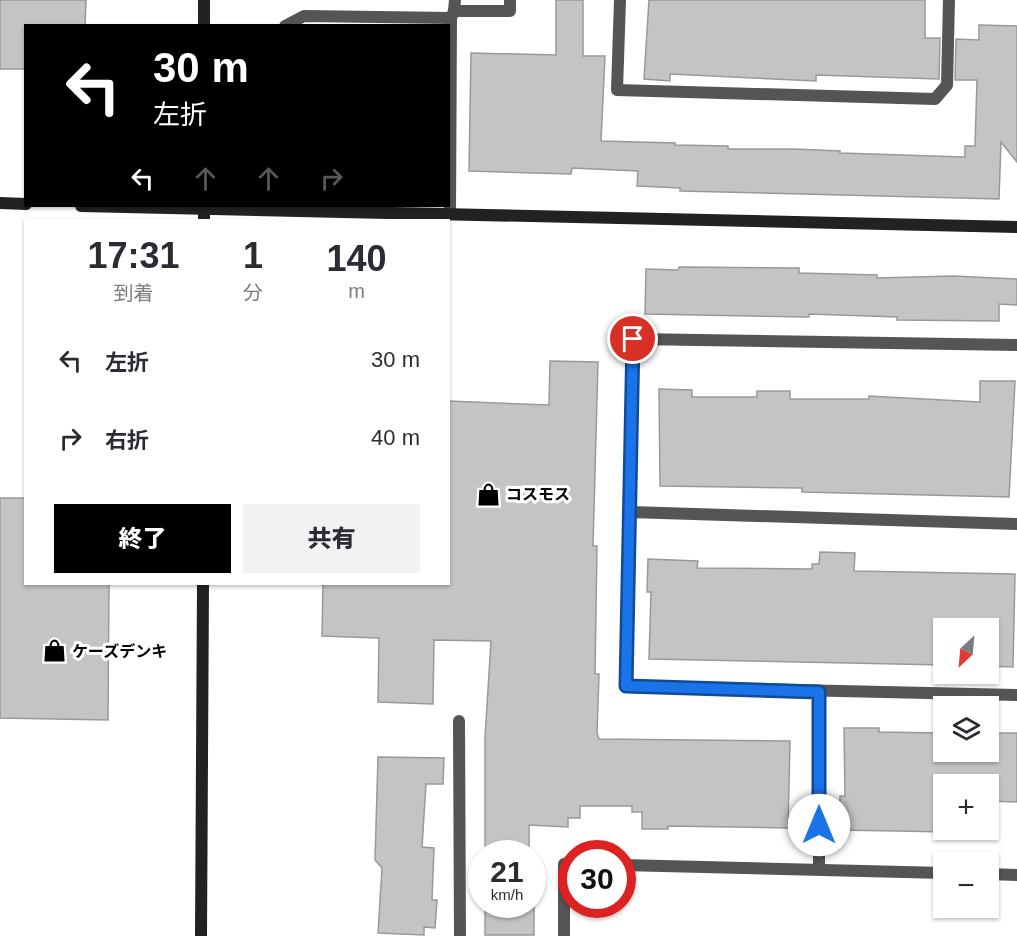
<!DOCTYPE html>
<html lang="ja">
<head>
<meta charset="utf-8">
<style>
  body { margin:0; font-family:Arial,"Noto Sans JP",sans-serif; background:#f2f2f3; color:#2b2b33; height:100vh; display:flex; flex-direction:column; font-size:22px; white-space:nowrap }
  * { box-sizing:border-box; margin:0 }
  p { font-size:20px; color:#7c7c81 }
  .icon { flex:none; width:33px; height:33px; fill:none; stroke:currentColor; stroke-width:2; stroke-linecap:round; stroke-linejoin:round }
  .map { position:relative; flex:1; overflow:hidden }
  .sheet { position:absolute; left:24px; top:219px; width:426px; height:366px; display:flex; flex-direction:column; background:#fff; border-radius:0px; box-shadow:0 2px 4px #0004 }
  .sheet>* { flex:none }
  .hud { position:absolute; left:24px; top:24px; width:426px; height:183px; border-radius:0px; box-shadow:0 2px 4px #0004; background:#000; color:#fff; overflow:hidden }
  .needle { width:39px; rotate:206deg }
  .buttons { position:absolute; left:933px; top:618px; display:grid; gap:12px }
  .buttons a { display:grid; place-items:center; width:66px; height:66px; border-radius:0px; background:#fff; box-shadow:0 2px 4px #0004; font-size:30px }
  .speed { position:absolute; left:468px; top:840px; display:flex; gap:12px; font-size:30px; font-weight:700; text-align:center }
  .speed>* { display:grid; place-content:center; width:78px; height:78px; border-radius:50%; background:#fff; box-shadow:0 2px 4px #0004; line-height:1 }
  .speed small { font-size:15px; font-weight:400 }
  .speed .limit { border:9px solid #d22; background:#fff; color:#111 }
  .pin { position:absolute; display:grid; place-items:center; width:51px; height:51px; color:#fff; margin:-26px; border:3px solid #fff; border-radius:50%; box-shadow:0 2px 6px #0007 }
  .me { position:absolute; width:66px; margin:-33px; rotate:0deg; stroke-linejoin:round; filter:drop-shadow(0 0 4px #0008) }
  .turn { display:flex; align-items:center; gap:21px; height:126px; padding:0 30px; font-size:27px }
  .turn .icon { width:78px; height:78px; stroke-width:2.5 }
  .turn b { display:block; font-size:42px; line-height:51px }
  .lanes { display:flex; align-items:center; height:57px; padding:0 30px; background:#0003; justify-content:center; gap:30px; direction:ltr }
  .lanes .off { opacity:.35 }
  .eta { display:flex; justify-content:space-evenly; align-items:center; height:102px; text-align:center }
  .eta b { font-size:36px; font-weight:800; line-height:42px }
  .action { display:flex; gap:12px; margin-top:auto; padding:12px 30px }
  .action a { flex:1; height:69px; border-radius:0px; background:#000; color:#fff; font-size:24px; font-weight:800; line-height:69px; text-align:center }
  .action a+a { background:#f2f2f3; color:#2b2b33 }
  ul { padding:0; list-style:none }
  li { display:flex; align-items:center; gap:18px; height:78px; padding:0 30px }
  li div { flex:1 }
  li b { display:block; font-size:22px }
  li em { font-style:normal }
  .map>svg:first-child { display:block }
</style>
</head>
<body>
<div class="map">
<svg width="1017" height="936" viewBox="0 0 1017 936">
  <rect width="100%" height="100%" fill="#fff"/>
  <g fill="#c4c4c4" stroke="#999" stroke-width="1.5">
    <path d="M0 0H86L85 26H26V69H0Z"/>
    <path d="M556 0H583V56H605L601 141 675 143V145L728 146V149H794L840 151V153L965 157V146H975L977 80H955L956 39 979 40V25L1017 26V162L1001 142 999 199 680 191V188L637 186 638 171 572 168 571 174 469 171 471 53 556 55Z"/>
    <path d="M649 0H925V38H940L939 79 816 75V81L670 74V81L644 79Z"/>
    <path d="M679 267 799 268V273L877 275V278L953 276 1017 279V305L999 304V321L897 320V317L809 314V317L645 314 646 269 678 270Z"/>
    <path d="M550 361 598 362 593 546H597L595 674H599L597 733 599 739 790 741 788 828 668 826V829H642V812H632V806H580V818H568V827L529 825V849L485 848V738L491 641 434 640 433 704 378 702 379 638 322 636 323 584H448V401L549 405Z"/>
    <path d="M980 381H1015L1009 497 802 492V488L660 486 659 389 692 390V397H757V391H790V399H869V396L980 402Z"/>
    <path d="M0 498H26V584H109L108 720 0 718Z"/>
    <path d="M820 552 855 553 854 571 1015 574 1013 667 988 666V628H944V665L649 659 651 592H647L648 559 698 561 697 568 812 569V564H819Z"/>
    <path d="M844 728H879V732L944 733V752H988V733H1017V802L988 801V784H944V830H950V832L839 830 840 796H845Z"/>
    <path d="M378 757 444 758 443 784H426L422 847 434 848 432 900H437L435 928 424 927V935L378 933 382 868 375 860Z"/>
    <rect x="485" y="904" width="49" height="31"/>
  </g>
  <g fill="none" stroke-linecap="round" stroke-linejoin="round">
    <g stroke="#555" stroke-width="12">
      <path d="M454 11H510V0"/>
      <path d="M285 26 304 16 451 18"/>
      <path d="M450 213 451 18 454 11 455 0"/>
    </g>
    <g stroke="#555" stroke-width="12">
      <path d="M620 0 617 90 935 99 947 85 949 0"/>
      <path d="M1017 345 633 339 626 686 1017 695"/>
      <path d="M630 512 1017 524"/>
      <path d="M819 692V869"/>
      <path d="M459 721 460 936"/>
      <path d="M622 865 944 873"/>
      <path d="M988 874 1017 875"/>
      <path d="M564 936V864H572"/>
    </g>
    <g stroke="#222" stroke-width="12">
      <path d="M204 26V0"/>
      <path d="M0 203 26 204"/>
      <path d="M81 206 1017 227"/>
      <path d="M204 206V220"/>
      <path d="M201 936 203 584"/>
    </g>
  </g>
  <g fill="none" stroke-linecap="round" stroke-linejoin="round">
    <defs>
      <path id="route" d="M633 339 626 686 819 692V825"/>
    </defs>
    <use href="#route" stroke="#114b97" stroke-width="15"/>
    <use href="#route" stroke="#1a73e8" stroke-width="10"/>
  </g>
  <defs>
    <symbol id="shop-bare" viewBox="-9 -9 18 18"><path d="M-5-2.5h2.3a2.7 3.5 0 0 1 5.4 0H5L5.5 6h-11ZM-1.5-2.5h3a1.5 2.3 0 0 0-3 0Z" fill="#000" stroke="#fff" stroke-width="2.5" paint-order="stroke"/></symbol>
  </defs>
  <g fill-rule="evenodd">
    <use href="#shop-bare" x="472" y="478" width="33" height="33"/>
    <use href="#shop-bare" x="38" y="634" width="33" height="33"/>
  </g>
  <g text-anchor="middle" stroke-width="6" stroke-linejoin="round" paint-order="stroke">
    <g font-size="16" font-weight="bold" fill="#000" stroke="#fff" text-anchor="start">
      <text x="506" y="500">コスモス</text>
      <text x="72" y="657">ケーズデンキ</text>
    </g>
  </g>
</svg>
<div class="buttons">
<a><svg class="needle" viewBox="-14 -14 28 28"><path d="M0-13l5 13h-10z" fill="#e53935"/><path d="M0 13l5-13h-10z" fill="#7c7c81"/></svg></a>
<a><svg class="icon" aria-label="layers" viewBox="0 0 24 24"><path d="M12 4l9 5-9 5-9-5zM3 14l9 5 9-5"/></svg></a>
<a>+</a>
<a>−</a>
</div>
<div class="speed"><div>21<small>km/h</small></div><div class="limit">30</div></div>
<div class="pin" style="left:633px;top:339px;background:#d93025"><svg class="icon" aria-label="arrive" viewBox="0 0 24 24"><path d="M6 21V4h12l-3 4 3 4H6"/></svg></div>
<svg class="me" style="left:819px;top:825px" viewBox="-20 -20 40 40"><circle r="19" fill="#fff"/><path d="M0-13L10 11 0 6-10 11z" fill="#1a73e8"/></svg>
<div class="hud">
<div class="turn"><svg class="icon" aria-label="left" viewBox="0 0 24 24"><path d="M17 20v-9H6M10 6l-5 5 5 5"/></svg><div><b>30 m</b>左折</div></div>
<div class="lanes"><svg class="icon" aria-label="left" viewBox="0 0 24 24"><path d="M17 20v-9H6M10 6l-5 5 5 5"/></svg><svg class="icon off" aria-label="ahead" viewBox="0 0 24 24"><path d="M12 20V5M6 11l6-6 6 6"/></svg><svg class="icon off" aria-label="ahead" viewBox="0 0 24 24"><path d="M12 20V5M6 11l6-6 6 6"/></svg><svg class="icon off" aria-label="right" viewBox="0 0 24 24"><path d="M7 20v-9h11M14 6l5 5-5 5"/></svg></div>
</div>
<section class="sheet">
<div class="eta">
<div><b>17:31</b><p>到着</p></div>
<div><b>1</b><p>分</p></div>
<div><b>140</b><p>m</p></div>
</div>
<ul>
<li><svg class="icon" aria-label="left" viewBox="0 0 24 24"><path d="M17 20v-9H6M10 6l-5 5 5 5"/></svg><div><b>左折</b></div><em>30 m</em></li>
<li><svg class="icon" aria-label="right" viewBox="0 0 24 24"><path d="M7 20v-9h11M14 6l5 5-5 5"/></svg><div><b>右折</b></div><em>40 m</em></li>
</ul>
<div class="action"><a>終了</a><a>共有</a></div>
</section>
</div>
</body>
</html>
